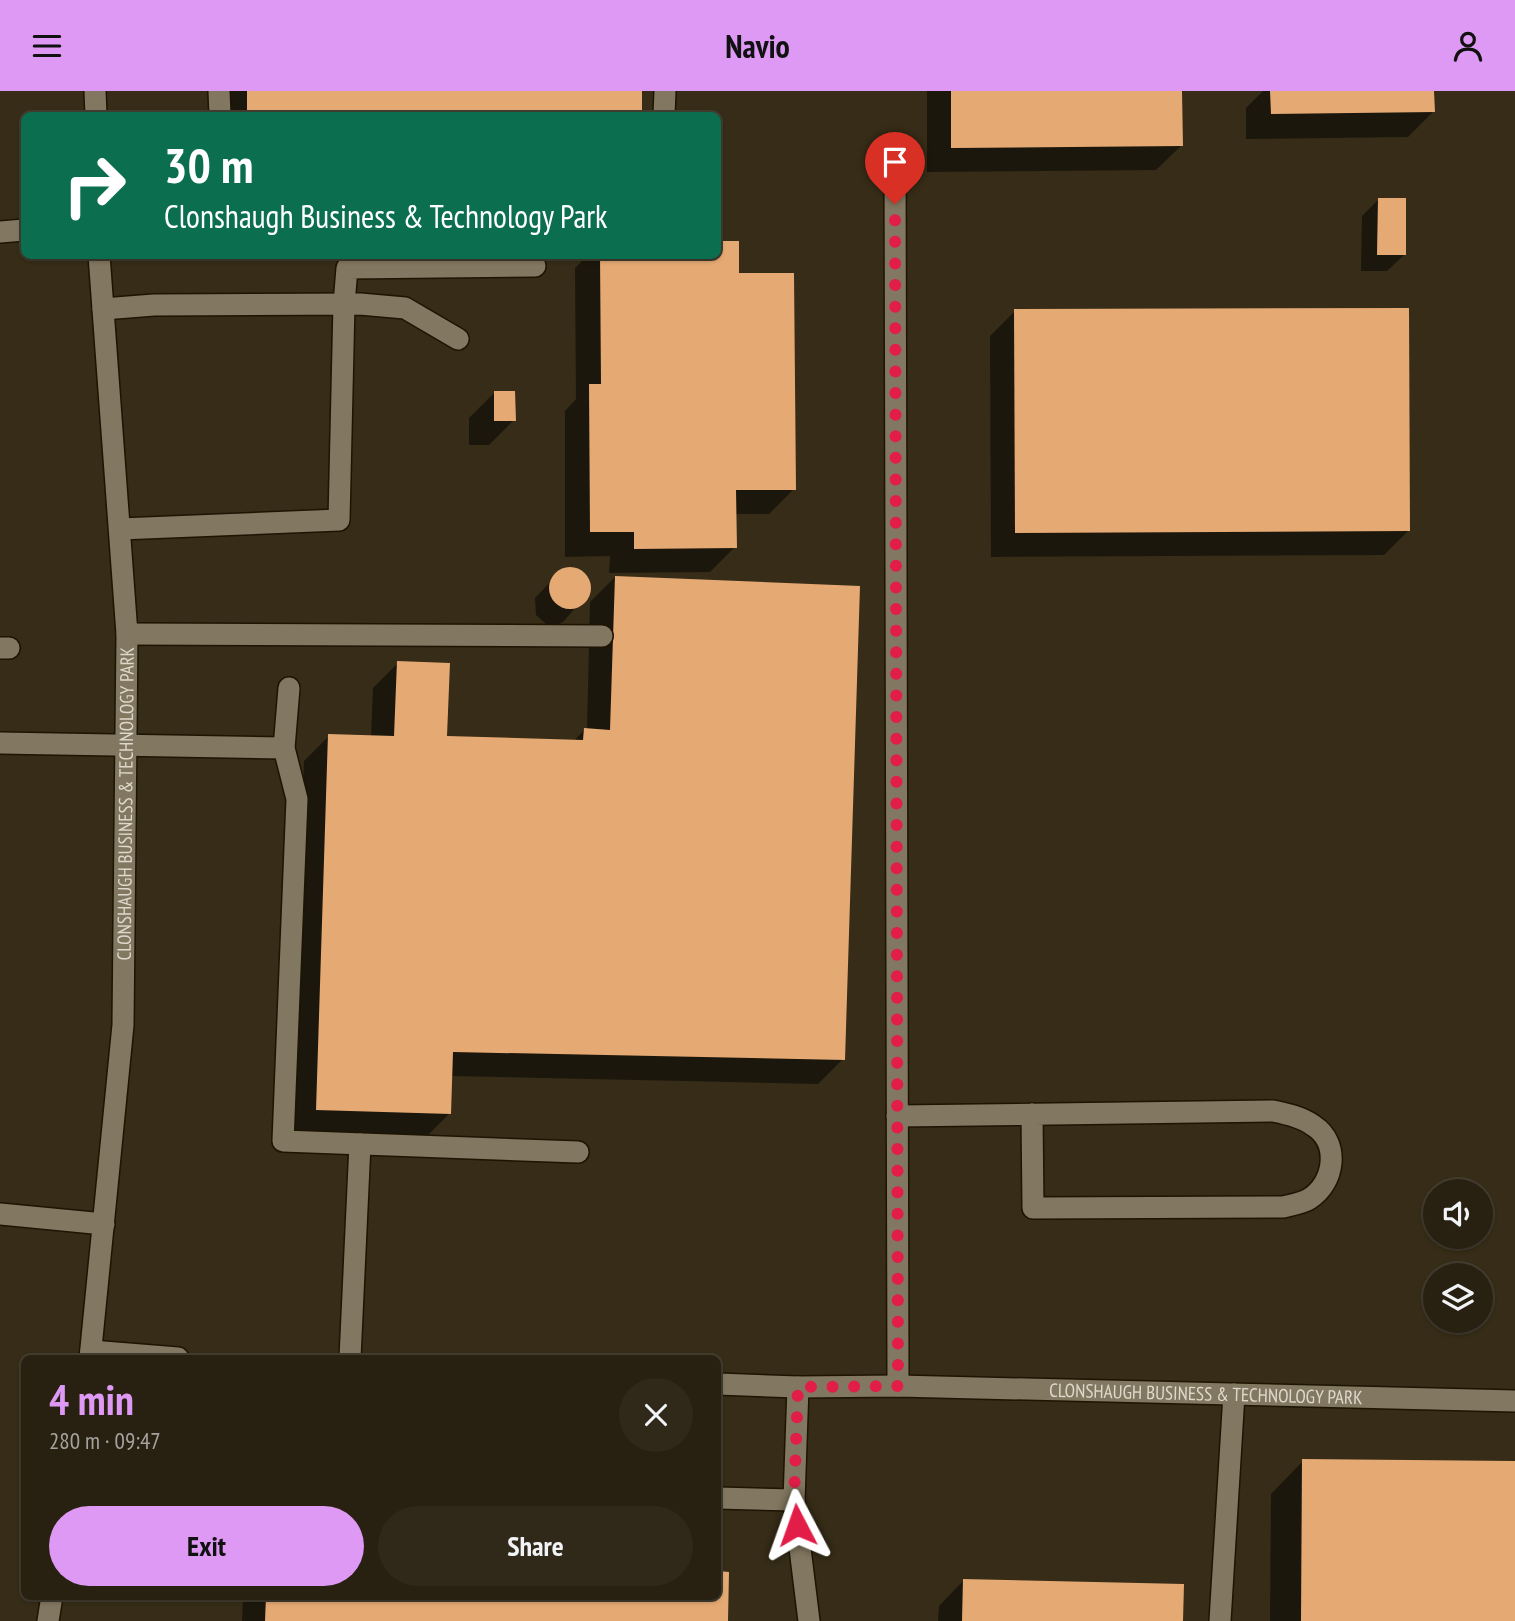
<!DOCTYPE html>
<html lang="en">
<head>
<meta charset="utf-8">
<style>
  body { margin:0; font-family:"PT Sans Narrow",sans-serif; background:#30291a; color:#f1f3f6; height:100vh; display:flex; flex-direction:column; font-size:26px; white-space:nowrap }
  * { box-sizing:border-box; margin:0 }
  p { font-size:23px; color:#a5a39f }
  .icon { flex:none; width:38px; height:38px; fill:none; stroke:currentColor; stroke-width:2; stroke-linecap:round; stroke-linejoin:round }
  .map { position:relative; flex:1; overflow:hidden }
  .drawer { position:absolute; left:21px; top:1264px; width:700px; height:245px; display:flex; flex-direction:column; background:#282111; border-radius:10px; box-shadow:0 2px 5px #0004,0 0 0 2px #443e31 }
  .drawer>* { flex:none }
  .guide { position:absolute; left:21px; top:21px; width:700px; height:147px; border-radius:10px; box-shadow:0 2px 5px #0004,0 0 0 2px #443e31; background:#0b6e4f; color:#fff; overflow:hidden }
  .controls { position:absolute; left:1423px; top:1088px; display:grid; gap:14px }
  .controls a { display:grid; place-items:center; width:70px; height:70px; border-radius:50%; background:#282111; box-shadow:0 2px 5px #0004,0 0 0 2px #443e31; font-size:35px }
  .pin { position:absolute; display:grid; place-items:center; width:60px; height:60px; color:#fff; margin:-72px -30px; border-radius:50% 50% 50% 0; rotate:-45deg; box-shadow:0 0 7px #0007 }
  .pin .icon { rotate:45deg }
  .me { position:absolute; width:77px; margin:-38px; rotate:356deg; stroke-linejoin:round; filter:drop-shadow(0 0 5px #0008) }
  .turn { display:flex; align-items:center; gap:24px; height:147px; padding:0 28px; font-size:32px }
  .turn .icon { width:91px; height:91px; stroke-width:2.5 }
  .turn b { display:block; font-size:49px; line-height:60px }
  .round { display:grid; place-items:center; flex:none; width:74px; height:74px; border-radius:37px; background:#30291a }
  .headline { display:flex; align-items:center; justify-content:space-between; height:119px; padding:0 28px }
  h1 { font-size:42px; font-weight:700; line-height:52px; color:#dd99f3 }
  .button { display:flex; gap:14px; margin-top:auto; padding:14px 28px }
  .button a { flex:1; height:80px; border-radius:42px; background:#dd99f3; color:#111; font-size:28px; font-weight:700; line-height:80px; text-align:center }
  .button a+a { background:#30291a; color:#f1f3f6 }
  header { display:flex; justify-content:space-between; align-items:center; height:91px; padding:0 28px; background:#dd99f3; color:#111; font-size:32px; font-weight:700 }
  .map>svg:first-child { display:block }
</style>
</head>
<body>
<header><svg class="icon" aria-label="menu" viewBox="0 0 24 24"><path d="M4 6h16M4 12h16M4 18h16"/></svg>Navio<svg class="icon" aria-label="person" viewBox="0 0 24 24"><circle cx="12" cy="8" r="4"/><path d="M4 21q1-7 8-7t8 7"/></svg></header>
<div class="map">
<svg width="1515" height="1530" viewBox="0 0 1515 1530">
  <rect width="100%" height="100%" fill="#362c17"/>
  <g fill="#0007">
    <path d="M214 0H640L641 24H215Z"/>
    <path d="M927 0H1181V55L1156 79 927 81Z"/>
    <path d="M1263 0H1433V21L1408 46 1246 48V17Z"/>
    <path d="M1379 108 1404 164 1387 180H1361L1362 125Z"/>
    <path d="M718 152H737V184L794 398 769 423H735V456L710 481 609 482 610 465 565 466V320L576 308 575 177 588 164H718Z"/>
    <path d="M1015 220 1409 439 1384 464 991 466 990 245Z"/>
    <path d="M494 302 514 329 489 354H469V327Z"/>
    <path d="M572 477 578 479 588 488 589 501 564 530 559 533H546L536 524 535 507 561 480Z"/>
    <path d="M615 486 843 968 818 993 451 985 450 1022 425 1047 292 1043 304 670 329 645 371 646 373 597 398 572 445 646 573 651 584 639H587L590 511Z"/>
    <path d="M1303 1370 1515 1372V1530H1270L1271 1403Z"/>
    <path d="M718 1482H728L726 1530H242L243 1505H718Z"/>
    <path d="M963 1490 1181 1530H938L939 1515Z"/>
  </g>
  <g fill="#e5a974">
    <rect x="247" y="0" width="395" height="24"/>
    <path d="M951 0H1182L1183 55 951 57Z"/>
    <path d="M1270 0H1434L1435 21 1271 23Z"/>
    <path d="M1378 107H1406V164H1377Z"/>
    <path d="M718 150H739V182H794L796 399H736L737 457 634 458V441H590L589 293H601L600 164H718Z"/>
    <path d="M1409 217 1410 440 1015 442 1014 218Z"/>
    <path d="M494 300H515L516 330H494Z"/>
    <circle cx="570" cy="497" r="21"/>
    <path d="M615 485 860 495 845 969 453 961 451 1023 316 1019 328 643 394 645 397 570 450 572 447 645 583 649 584 637 610 639Z"/>
    <path d="M1302 1368 1515 1370V1530H1301Z"/>
    <path d="M718 1480 729 1481 728 1530H265L266 1505H718Z"/>
    <path d="M963 1488 1184 1493 1183 1530H962Z"/>
  </g>
  <g fill="none" stroke-linecap="round" stroke-linejoin="round">
    <defs>
      <g id="service">
        <path d="M219 0 220 24"/>
        <path d="M664 24 665 0"/>
        <path d="M0 141 24 139"/>
        <path d="M103 218 154 214 360 213 405 217 458 248"/>
        <path d="M120 438 339 429 344 213 347 177 535 175"/>
        <path d="M127 543 602 545"/>
        <path d="M0 557H9"/>
        <path d="M289 597 284 657 297 708 283 1050 578 1061"/>
        <path d="M0 652 284 657"/>
        <path d="M897 1025 1273 1020C1287 1023 1302 1026 1314 1035 1340 1052 1335 1092 1309 1108 1303 1112 1291 1114 1283 1116L1033 1117 1032 1023"/>
        <path d="M0 1123 104 1133"/>
        <path d="M350 1267 360 1053"/>
        <path d="M798 1296 794 1409 809 1530"/>
        <path d="M718 1407 794 1409"/>
        <path d="M1220 1530 1234 1303"/>
      </g>
      <g id="minor">
        <path d="M95 0 96 24"/>
        <path d="M895 62 898 1295"/>
        <path d="M91 1260 178 1267"/>
        <path id="s1" d="M90 1267 123 934 127 543 99 164"/>
        <path id="s2" d="M718 1293 798 1296 898 1295 1515 1310"/>
        <path d="M48 1530 52 1505"/>
      </g>
    </defs>
    <use href="#service" stroke="#1d1402" stroke-width="24"/>
    <use href="#minor" stroke="#1d1402" stroke-width="24"/>
    <use href="#service" stroke="#827760" stroke-width="21"/>
    <use href="#minor" stroke="#827760" stroke-width="21"/>
  </g>
  <g fill="none" stroke-linecap="round" stroke-linejoin="round">
    <path stroke="#e11d48" stroke-width="12" stroke-dasharray="0 21.6" d="M797 1434 794 1409 798 1296 898 1295 895 113"/>
  </g>
  <g text-anchor="middle" stroke-width="7" stroke-linejoin="round" paint-order="stroke">
    <g font-size="19" fill="#ded8cb" stroke="#362c17">
      <text dy="7" stroke="none"><textPath href="#s1" startOffset="556">CLONSHAUGH BUSINESS &amp; TECHNOLOGY PARK</textPath></text>
      <text dy="7" stroke="none"><textPath href="#s2" startOffset="488">CLONSHAUGH BUSINESS &amp; TECHNOLOGY PARK</textPath></text>
    </g>
  </g>
</svg>
<div class="controls">
<a><svg class="icon" aria-label="sound" viewBox="0 0 24 24"><path d="M4 9h4l5-4v14l-5-4H4zM17 9q2 3 0 6"/></svg></a>
<a><svg class="icon" aria-label="layers" viewBox="0 0 24 24"><path d="M12 4l9 5-9 5-9-5zM3 14l9 5 9-5"/></svg></a>
</div>
<div class="pin" style="left:895px;top:113px;background:#d93025"><svg class="icon" aria-label="arrive" viewBox="0 0 24 24"><path d="M6 21V4h12l-3 4 3 4H6"/></svg></div>
<svg class="me" style="left:797px;top:1434px" viewBox="-20 -20 40 40"><path d="M0-17L14 15 0 8-14 15z" fill="#e11d48" stroke="#fff" stroke-width="4"/></svg>
<div class="guide">
<div class="turn"><svg class="icon" aria-label="right" viewBox="0 0 24 24"><path d="M7 20v-9h11M14 6l5 5-5 5"/></svg><div><b>30 m</b>Clonshaugh Business &amp; Technology Park</div></div>
</div>
<section class="drawer">
<div class="headline"><div><h1>4 min</h1><p>280 m · 09:47</p></div><a class="round"><svg class="icon" aria-label="close" viewBox="0 0 24 24"><path d="M6 6l12 12M18 6L6 18"/></svg></a></div>
<div class="button"><a>Exit</a><a>Share</a></div>
</section>
</div>
</body>
</html>
